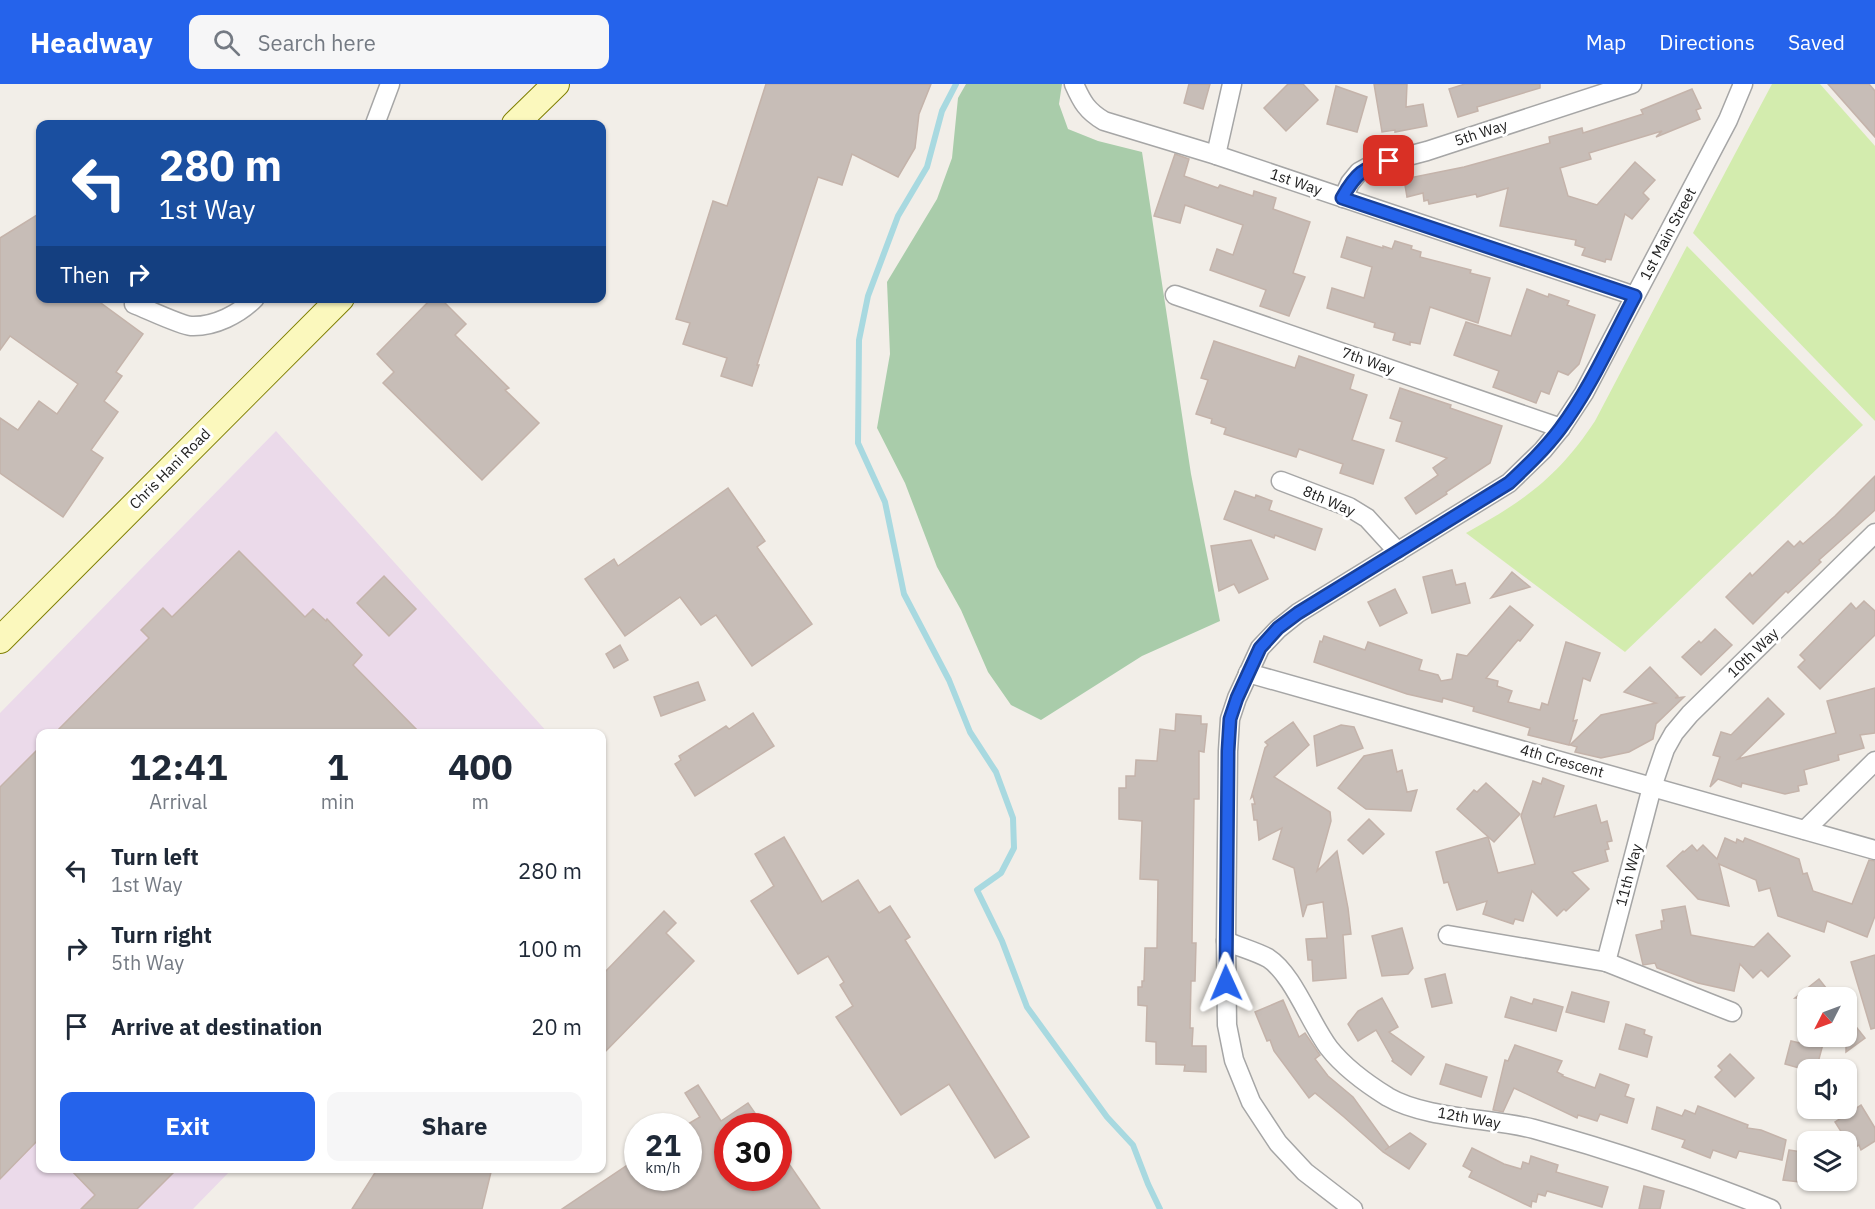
<!DOCTYPE html>
<html lang="en">
<head>
<meta charset="utf-8">
<style>
  body { margin:0; font-family:"IBM Plex Sans",sans-serif; background:#f6f6f7; color:#1f2937; height:100vh; display:flex; flex-direction:column; font-size:22px; white-space:nowrap }
  * { box-sizing:border-box; margin:0 }
  p { font-size:20px; color:#747a83 }
  .icon { flex:none; width:33px; height:33px; fill:none; stroke:currentColor; stroke-width:2; stroke-linecap:round; stroke-linejoin:round }
  .map { position:relative; flex:1; overflow:hidden }
  .side { position:absolute; left:36px; top:645px; width:570px; height:444px; display:flex; flex-direction:column; background:#fff; border-radius:12px; box-shadow:0 2px 4px #0004 }
  .side>* { flex:none }
  .hud { position:absolute; left:36px; top:36px; width:570px; height:183px; border-radius:12px; box-shadow:0 2px 4px #0004; background:#1a4fa0; color:#fff; overflow:hidden }
  .needle { width:39px; rotate:228deg }
  .controls { position:absolute; left:1797px; top:903px; display:grid; gap:12px }
  .controls a { display:grid; place-items:center; width:60px; height:60px; border-radius:12px; background:#fff; box-shadow:0 2px 4px #0004; font-size:30px }
  .speed { position:absolute; left:624px; top:1029px; display:flex; gap:12px; font-size:30px; font-weight:700; text-align:center }
  .speed>* { display:grid; place-content:center; width:78px; height:78px; border-radius:50%; background:#fff; box-shadow:0 2px 4px #0004; line-height:1 }
  .speed small { font-size:15px; font-weight:400 }
  .speed .limit { border:9px solid #d22; background:#fff; color:#111 }
  .pin { position:absolute; display:grid; place-items:center; width:51px; height:51px; color:#fff; margin:-26px; border-radius:12px; box-shadow:0 3px 9px #0006 }
  .me { position:absolute; width:66px; margin:-33px; rotate:359deg; stroke-linejoin:round; filter:drop-shadow(0 0 4px #0008) }
  .turn { display:flex; align-items:center; gap:21px; height:126px; padding:0 24px; font-size:27px }
  .turn .icon { width:78px; height:78px; stroke-width:2.5 }
  .turn b { display:block; font-size:42px; line-height:51px }
  .then { display:flex; align-items:center; height:57px; padding:0 24px; background:#0003; gap:12px; font-size:22px }
  .eta { display:flex; justify-content:space-evenly; align-items:center; height:102px; text-align:center }
  .eta b { font-size:36px; font-weight:700; line-height:42px }
  .action { display:flex; gap:12px; margin-top:auto; padding:12px 24px }
  .action a { flex:1; height:69px; border-radius:12px; background:#2563eb; color:#fff; font-size:24px; font-weight:700; line-height:69px; text-align:center }
  .action a+a { background:#f6f6f7; color:#1f2937 }
  ul { padding:0; list-style:none }
  li { display:flex; align-items:center; gap:18px; height:78px; padding:0 24px }
  li div { flex:1 }
  li b { display:block; font-size:22px }
  li em { font-style:normal }
  header { display:flex; align-items:center; gap:36px; box-sizing:border-box; height:84px; padding:0 30px; background:#2563eb; color:#fff }
  header strong { font-size:28px }
  nav { display:flex; gap:33px; margin-inline-start:auto; font-size:21px }
  .search { width:420px; height:54px; background:#f6f6f7; display:flex; align-items:center; gap:15px; box-sizing:border-box; padding:0 21px; border-radius:12px; color:#747a83; font-size:22px }
  .map>svg:first-child { display:block }
</style>
</head>
<body>
<header>
<strong>Headway</strong>
<div class="search"><svg class="icon" aria-label="search" viewBox="0 0 24 24"><circle cx="10" cy="10" r="6"/><path d="M15 15l6 6"/></svg>Search here</div>
<nav><a>Map</a><a>Directions</a><a>Saved</a></nav>
</header>
<div class="map">
<svg width="1875" height="1125" viewBox="0 0 1875 1125">
  <rect width="100%" height="100%" fill="#f2eee8"/>
  <path fill="#ebdaea" d="M276 347 548 649 40 650V1084L232 1085 193 1125H0V629Z"/>
  <g fill="#d3ecae">
    <path d="M1772 0H1820L1875 62V337L1693 149Z"/>
    <path d="M1687 162 1863 341 1625 568 1466 449C1524 417 1558 393 1595 337Z"/>
  </g>
  <path fill="#a9ccaa" d="M966 0H1062L1059 20 1068 45 1098 57 1142 68 1191 390 1220 537 1142 572 1041 636 1011 621 988 588 961 526 937 483 905 399 877 344 890 270 887 198 937 115 952 74 958 14Z"/>
  <g fill="none" stroke-linecap="round" stroke-linejoin="round">
    <path stroke="#a8d9e0" stroke-width="6" d="M956 0 942 27 927 83 898 132 868 212 859 256 858 359 885 418 904 510 949 596 970 648 996 688 1013 734 1014 764 1001 789 977 806 1002 857 1027 923 1107 1033 1133 1061 1148 1100 1160 1125"/>
  </g>
  <g fill="#c7bdb7" stroke="#c4b3aa" stroke-width="1.5">
    <path d="M766 0H931L919 30 915 64 898 93 852 70 842 101 818 93 757 281H759L752 302 721 292 727 274 683 260 690 239 676 235 713 117 727 122Z"/>
    <path d="M1189 0H1210L1203 25 1184 19Z"/>
    <path d="M1288 0H1303L1318 16 1286 47 1264 24Z"/>
    <path d="M1374 0H1407L1406 23 1423 20 1427 42 1395 48V46L1382 48Z"/>
    <path d="M1465 0H1540V4L1477 23 1478 27 1458 33 1449 5Z"/>
    <path d="M1828 0H1869L1875 7V53Z"/>
    <path d="M1336 2 1367 13 1357 48 1327 40Z"/>
    <path d="M1692 5 1701 24 1696 26 1700 35 1656 53 1662 47 1589 69 1591 75 1560 84 1568 112 1597 121 1635 78 1655 96 1643 109 1649 115 1632 135 1625 130 1611 176 1606 175 1605 178 1582 171 1585 164 1575 161 1576 156 1500 142 1508 104 1477 113 1476 110 1429 120 1428 116 1424 117 1423 109 1407 113 1404 95 1464 83 1550 59 1549 53 1582 44 1583 49 1643 30 1641 26Z"/>
    <path d="M1175 70 1189 75 1184 92 1218 104 1220 101 1253 112 1254 107 1276 114 1273 125 1310 138 1293 189 1305 193 1289 232 1260 222 1266 206 1210 186 1217 165 1233 171 1243 141 1185 121 1180 139 1154 132Z"/>
    <path d="M40 129V214H94L143 250 116 288 122 292 104 317 118 328 91 366 103 374 63 433 0 389V334L18 346 39 317 57 330 78 300 10 252 0 266V154Z"/>
    <path d="M1347 153 1383 164V162L1392 165 1395 157 1412 162 1411 165 1421 168 1420 173 1471 186 1470 189 1490 194 1478 239 1430 223 1420 260 1410 258V261L1393 256 1395 249 1374 243 1375 239 1327 224 1332 204 1364 214 1372 183 1341 173Z"/>
    <path d="M1527 205 1548 213 1549 210 1569 217 1567 221 1595 231 1579 280 1568 291 1558 287 1549 310 1541 307 1536 319 1493 303 1499 287 1454 271 1466 238 1511 252Z"/>
    <path d="M432 214H440L466 240 455 251 509 304 505 306 539 339 482 396 383 299 394 288 377 270Z"/>
    <path d="M1214 257 1295 284 1299 272 1354 291 1350 305 1367 311 1352 356 1384 366 1373 400 1340 389 1343 380 1299 365 1296 373 1224 350 1226 344 1211 339 1212 335 1196 330 1208 296 1201 294Z"/>
    <path d="M1400 304 1451 321 1450 324 1502 342 1490 379 1446 408 1447 410 1416 430 1405 414 1438 391 1433 384 1447 374 1396 357 1402 338 1390 334Z"/>
    <path d="M1875 392V426L1819 476 1821 478 1788 509 1786 507 1753 540 1726 513 1750 489 1752 492 1788 457 1794 463 1800 457 1803 460 1835 432Z"/>
    <path d="M728 404 765 457 757 463 812 540 752 582 716 531 701 541 680 513 625 552 585 495 614 475 618 482Z"/>
    <path d="M1235 407 1255 414 1256 411 1272 417 1269 426 1322 445 1315 466 1275 451 1274 454 1224 435Z"/>
    <path d="M1251 456 1268 495 1239 509 1234 500 1219 507 1211 462Z"/>
    <path d="M239 467 305 533 313 525 326 537 327 535 362 571 353 581 421 650H54L149 554 141 546 163 524 172 533Z"/>
    <path d="M1452 486 1456 501 1465 499 1470 519 1432 529 1423 493Z"/>
    <path d="M1512 488 1530 503 1491 514Z"/>
    <path d="M384 492 416 525 389 552 357 519Z"/>
    <path d="M1395 505 1407 529 1380 542 1368 518Z"/>
    <path d="M1864 517 1875 527V551L1820 605 1798 583 1805 576 1800 571 1851 519 1856 525Z"/>
    <path d="M1510 522 1533 541 1520 557 1518 556 1486 594 1498 597 1497 602 1512 607 1508 618 1540 626 1542 619 1548 621 1566 558 1600 569 1590 597 1583 594 1573 637 1577 636 1569 661 1528 651 1530 644 1473 627 1474 623 1443 614 1442 618 1407 610 1314 578 1320 557 1322 558 1324 552 1365 566 1368 558 1422 576 1419 586 1438 591 1441 597 1452 595 1457 570 1467 572Z"/>
    <path d="M1715 545 1732 561 1701 591 1682 573 1699 557 1701 559Z"/>
    <path d="M620 561 628 576 614 584 606 570Z"/>
    <path d="M1650 583 1678 612 1675 614 1684 613 1656 640 1653 655 1629 668 1601 674 1575 668 1577 663 1570 661 1601 631 1656 619 1624 608Z"/>
    <path d="M698 598 705 616 661 632 654 613Z"/>
    <path d="M1875 604V649L1860 651 1864 664 1838 671 1839 676 1804 686 1807 700 1798 702 1799 707 1785 710 1742 699 1741 703 1718 695 1710 703 1720 673 1713 671 1721 648 1731 651 1768 614 1784 630 1738 675 1836 649 1827 617Z"/>
    <path d="M753 629 774 662 695 712 675 680 681 676 679 672 726 642 729 645Z"/>
    <path d="M1176 630 1201 632V640H1207L1204 668 1199 667V715H1194L1192 859H1196L1195 897H1191L1190 944H1193L1192 962H1206V988L1184 987 1185 981 1156 980V958L1146 957 1147 922 1138 921V903H1142V897H1144L1145 864H1157L1158 796 1140 795 1142 737 1119 735V704H1126V692H1135L1136 676 1157 677 1160 645 1175 647Z"/>
    <path d="M1293 638 1309 661 1274 693 1330 728 1331 737 1317 787 1337 767 1348 824 1351 850 1343 851 1346 894 1313 897 1312 876H1308L1306 855 1327 854 1323 818 1307 821 1303 833 1294 784 1273 775 1282 744 1259 756 1257 736H1254L1252 720H1255L1253 712 1251 714 1265 664 1268 661 1265 658Z"/>
    <path d="M1341 641 1354 643 1363 664 1317 682 1314 652Z"/>
    <path d="M40 663V1054L0 1095V703Z"/>
    <path d="M1392 666 1397 688 1402 686 1407 708 1417 706 1411 727 1366 725 1338 704 1364 672Z"/>
    <path d="M1543 694 1564 702 1554 733 1596 721 1601 739 1607 737 1612 757 1607 758 1609 765 1605 766 1608 777 1572 788 1589 805 1566 827 1564 825 1557 832 1532 807 1523 837 1515 835 1513 840 1483 830 1487 817 1457 826 1448 798 1444 799 1436 768 1488 753 1498 789 1535 780 1521 732 1533 697 1541 700Z"/>
    <path d="M1486 699 1520 730 1494 758 1457 725 1474 706 1477 708Z"/>
    <path d="M1369 735 1384 750 1363 770 1348 756Z"/>
    <path d="M784 753 822 818 858 796 879 829 890 822 910 853 905 856 1029 1053 995 1074 949 1000 901 1031 836 933 853 922 840 901 844 898 828 872 798 890 751 817 774 802 755 770Z"/>
    <path d="M1725 754 1736 759 1737 755 1743 758 1745 754 1799 775 1803 790 1807 789 1813 807 1852 820 1869 776 1875 777V832L1867 853 1827 837 1824 848 1778 832 1770 804 1759 807 1756 796 1719 780 1729 822 1698 815 1667 782 1683 767 1684 768 1692 761 1697 767 1703 761 1717 775Z"/>
    <path d="M1685 822 1691 851 1754 863 1768 849 1790 872 1768 893 1761 886 1753 894 1740 880 1734 907 1698 899 1657 884 1655 879 1643 881 1636 851 1662 845 1661 837H1664L1662 826Z"/>
    <path d="M664 827 676 839 666 849 694 877 602 971V891Z"/>
    <path d="M1402 844 1413 884 1408 890 1382 892 1372 852Z"/>
    <path d="M1875 871V944L1871 945 1851 878Z"/>
    <path d="M1445 890 1452 919 1432 923 1425 895Z"/>
    <path d="M1819 895 1834 914H1795Z"/>
    <path d="M1572 908 1609 918 1604 938 1566 928Z"/>
    <path d="M1511 913 1532 920 1534 915 1563 923 1556 947 1505 933Z"/>
    <path d="M1382 914 1398 943 1389 948 1424 973 1411 991 1392 977 1393 976 1376 946 1358 957 1348 940 1358 927Z"/>
    <path d="M1283 916 1299 953 1305 949 1320 971 1315 975 1328 992 1353 1013 1389 1063 1385 1066 1410 1049 1426 1060 1409 1085 1383 1068 1344 1033 1315 1009 1309 1014 1274 967 1270 956 1267 957 1255 928Z"/>
    <path d="M1846 930 1865 954 1846 968Z"/>
    <path d="M1626 940 1645 946 1644 950 1652 953 1647 973 1619 965Z"/>
    <path d="M1801 954 1823 960 1816 986H1806L1785 980 1791 957 1800 959Z"/>
    <path d="M1515 961 1562 977 1557 988 1563 991 1562 992 1595 1004 1600 990 1629 1001 1625 1012 1634 1015 1627 1039 1600 1030 1597 1037 1578 1031 1577 1034 1514 1004 1503 1028 1493 1026 1505 976 1508 977Z"/>
    <path d="M1730 970 1754 994 1735 1013 1715 993 1722 986 1718 982Z"/>
    <path d="M1446 980 1487 993 1481 1013 1440 1000Z"/>
    <path d="M698 1001 721 1037 748 1019 764 1042H728V1094H778V1064L820 1125H562L638 1074V1094H688V1040L700 1033 685 1009Z"/>
    <path d="M1861 1021 1875 1044V1057L1861 1066 1859 1061 1852 1065 1835 1038Z"/>
    <path d="M1698 1022 1748 1041 1747 1044 1761 1046 1786 1056 1782 1076 1739 1067 1736 1074 1713 1066 1710 1074 1682 1063 1685 1056 1652 1045 1657 1023 1682 1032 1685 1026 1695 1030Z"/>
    <path d="M1472 1064 1504 1080 1521 1085 1523 1078 1529 1080 1531 1072 1558 1081 1556 1088 1608 1103 1602 1123 1547 1107 1545 1112 1538 1110 1536 1118 1532 1117 1531 1123 1469 1093 1472 1087 1463 1082Z"/>
    <path d="M1789 1066 1808 1069V1099L1783 1096Z"/>
    <path d="M69 1084H178L137 1125H81L95 1111Z"/>
    <path d="M378 1084H492L482 1125H352Z"/>
    <path d="M1644 1102 1664 1107 1660 1125H1639Z"/>
  </g>
  <g fill="none" stroke-linecap="round" stroke-linejoin="round">
    <defs>
      <g id="minor">
        <path d="M1074 0C1082 18 1087 27 1104 37L1216 71 1635 212"/>
        <path d="M375 40 390 0"/>
        <path d="M1216 71 1232 0"/>
        <path d="M1343 114 1350 99 1359 88 1370 82 1427 67 1632 0"/>
        <path d="M1175 211 1561 344"/>
        <path d="M134 220C147 225 180 241 191 242 214 243 240 230 255 214"/>
        <path d="M1281 397 1349 423 1367 434 1398 468"/>
        <path d="M1248 589 1875 766"/>
        <path d="M1805 746 1875 677"/>
        <path d="M1448 851 1606 878 1732 928"/>
        <path d="M1226 857C1239 863 1255 867 1268 874 1293 890 1310 939 1329 964 1344 983 1367 1000 1388 1013 1426 1035 1491 1034 1534 1045 1614 1067 1694 1094 1771 1125"/>
        <path d="M1606 878 1652 703 1665 665 1674 649 1690 630 1875 449"/>
        <path d="M1353 1125 1305 1088 1278 1059 1251 1018 1234 976 1227 941 1226 857 1228 667 1230 635 1237 614 1260 564 1278 545 1298 529 1509 399 1543 366 1561 344 1584 309 1728 36 1743 0"/>
      </g>
      <g id="secondary">
        <path d="M515 40 556 0"/>
        <path d="M0 556 341 214"/>
      </g>
    </defs>
    <use href="#minor" stroke="#a6a6a6" stroke-width="21"/>
    <use href="#secondary" stroke="#7f7f02" stroke-width="28"/>
    <use href="#minor" stroke="#fff" stroke-width="18"/>
    <use href="#secondary" stroke="#fbf8bd" stroke-width="26"/>
  </g>
  <g fill="none" stroke-linecap="round" stroke-linejoin="round">
    <defs>
      <path id="route" d="M1226 899 1228 667 1230 635 1237 614 1260 564 1278 544 1298 529 1509 399C1527 382 1545 365 1560 345 1590 305 1611 257 1635 212L1342 114C1356 89 1363 84 1389 77"/>
    </defs>
    <use href="#route" stroke="#184099" stroke-width="15"/>
    <use href="#route" stroke="#2563eb" stroke-width="10"/>
  </g>
  <g text-anchor="middle" stroke-width="6" stroke-linejoin="round" paint-order="stroke">
    <g font-size="15" fill="#222" stroke="#fff">
      <text transform="translate(1481 49) rotate(-18)" y="5">5th Way</text>
      <text transform="translate(1296 98) rotate(19)" y="5">1st Way</text>
      <text transform="translate(1668 150) rotate(-62)" y="5">1st Main Street</text>
      <text transform="translate(1368 277) rotate(19)" y="5">7th Way</text>
      <text transform="translate(170 385) rotate(-45)" y="5">Chris Hani Road</text>
      <text transform="translate(1329 417) rotate(23)" y="5">8th Way</text>
      <text transform="translate(1753 569) rotate(-44)" y="5">10th Way</text>
      <text transform="translate(1562 677) rotate(16)" y="5">4th Crescent</text>
      <text transform="translate(1629 791) rotate(-75)" y="5">11th Way</text>
      <text transform="translate(1469 1034) rotate(10)" y="5">12th Way</text>
    </g>
  </g>
</svg>
<div class="controls">
<a><svg class="needle" viewBox="-14 -14 28 28"><path d="M0-13l5 13h-10z" fill="#e53935"/><path d="M0 13l5-13h-10z" fill="#747a83"/></svg></a>
<a><svg class="icon" aria-label="sound" viewBox="0 0 24 24"><path d="M4 9h4l5-4v14l-5-4H4zM17 9q2 3 0 6"/></svg></a>
<a><svg class="icon" aria-label="layers" viewBox="0 0 24 24"><path d="M12 4l9 5-9 5-9-5zM3 14l9 5 9-5"/></svg></a>
</div>
<div class="speed"><div>21<small>km/h</small></div><div class="limit">30</div></div>
<div class="pin" style="left:1389px;top:77px;background:#d93025"><svg class="icon" aria-label="arrive" viewBox="0 0 24 24"><path d="M6 21V4h12l-3 4 3 4H6"/></svg></div>
<svg class="me" style="left:1226px;top:899px" viewBox="-20 -20 40 40"><path d="M0-17L14 15 0 8-14 15z" fill="#2563eb" stroke="#fff" stroke-width="4"/></svg>
<div class="hud">
<div class="turn"><svg class="icon" aria-label="left" viewBox="0 0 24 24"><path d="M17 20v-9H6M10 6l-5 5 5 5"/></svg><div><b>280 m</b>1st Way</div></div>
<div class="then">Then<svg class="icon" aria-label="right" viewBox="0 0 24 24"><path d="M7 20v-9h11M14 6l5 5-5 5"/></svg></div>
</div>
<section class="side">
<div class="eta">
<div><b>12:41</b><p>Arrival</p></div>
<div><b>1</b><p>min</p></div>
<div><b>400</b><p>m</p></div>
</div>
<ul>
<li><svg class="icon" aria-label="left" viewBox="0 0 24 24"><path d="M17 20v-9H6M10 6l-5 5 5 5"/></svg><div><b>Turn left</b><p>1st Way</p></div><em>280 m</em></li>
<li><svg class="icon" aria-label="right" viewBox="0 0 24 24"><path d="M7 20v-9h11M14 6l5 5-5 5"/></svg><div><b>Turn right</b><p>5th Way</p></div><em>100 m</em></li>
<li><svg class="icon" aria-label="arrive" viewBox="0 0 24 24"><path d="M6 21V4h12l-3 4 3 4H6"/></svg><div><b>Arrive at destination</b></div><em>20 m</em></li>
</ul>
<div class="action"><a>Exit</a><a>Share</a></div>
</section>
</div>
</body>
</html>
